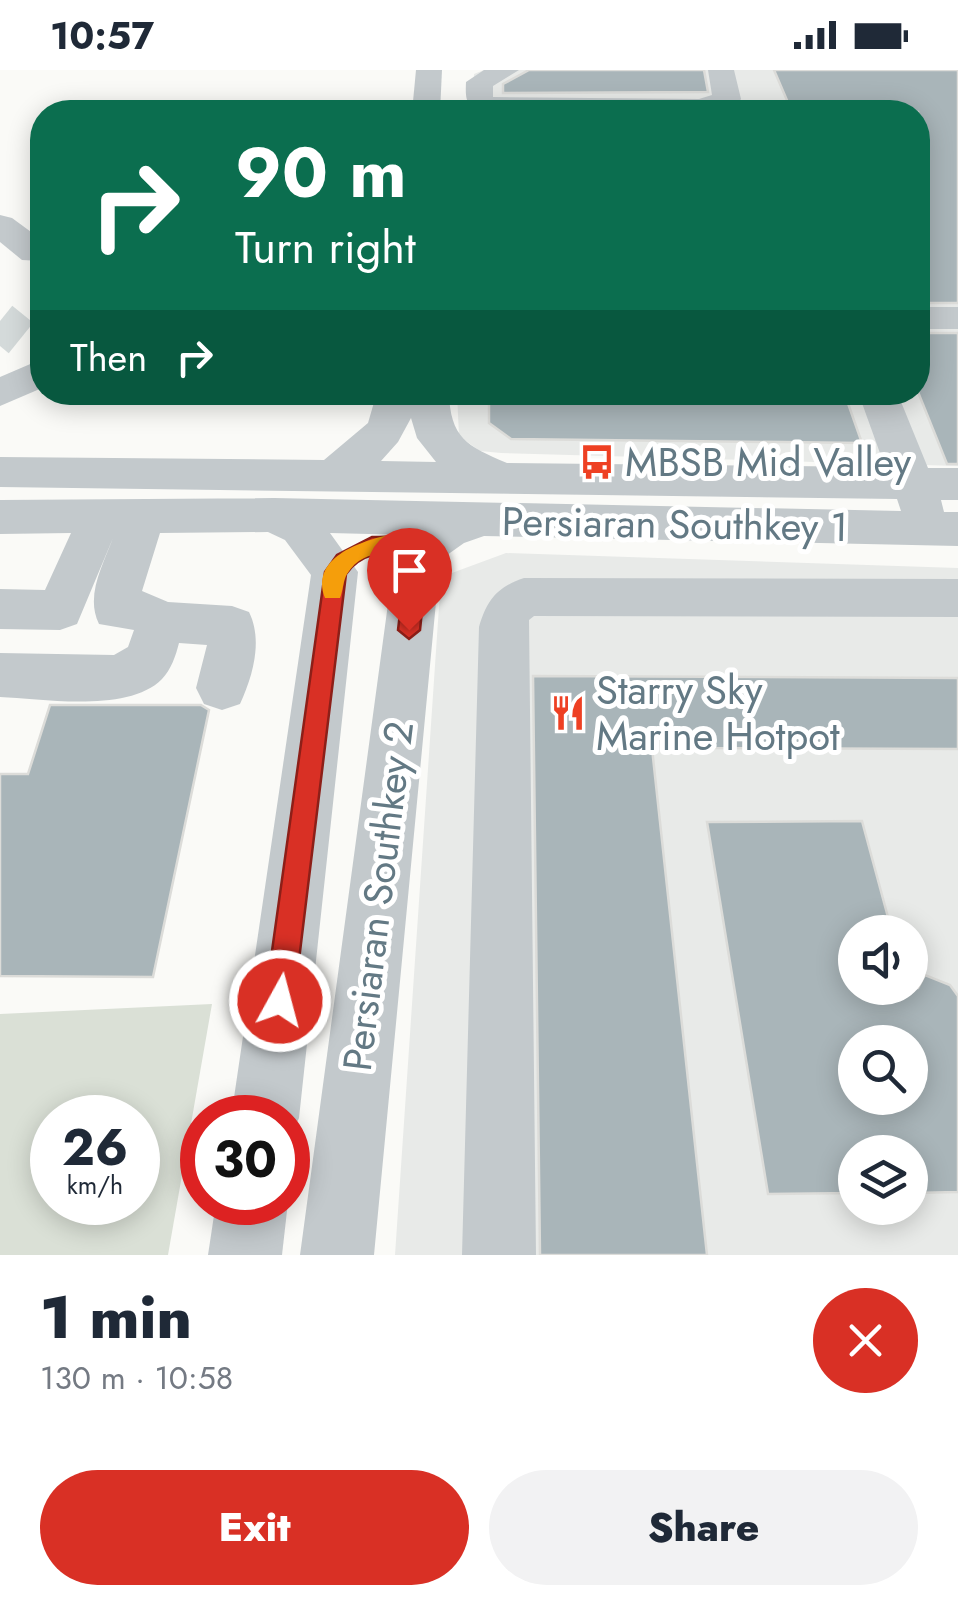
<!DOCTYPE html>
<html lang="en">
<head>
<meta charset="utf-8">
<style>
  body { margin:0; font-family:Jost,sans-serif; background:#f2f2f3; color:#1f2937; height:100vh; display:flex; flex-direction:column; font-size:38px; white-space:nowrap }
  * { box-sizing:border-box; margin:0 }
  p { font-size:32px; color:#747a83 }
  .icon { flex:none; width:55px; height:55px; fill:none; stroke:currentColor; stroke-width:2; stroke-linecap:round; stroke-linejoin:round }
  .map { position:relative; height:1185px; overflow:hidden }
  .sheet { display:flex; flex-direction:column; background:#fff; flex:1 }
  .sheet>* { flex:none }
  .hud { position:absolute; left:30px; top:30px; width:900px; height:305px; border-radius:40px; box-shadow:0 5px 25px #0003; background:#0b6e4f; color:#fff; overflow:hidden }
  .tools { position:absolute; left:838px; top:845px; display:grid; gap:20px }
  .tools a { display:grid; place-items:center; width:90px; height:90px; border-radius:50%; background:#fff; box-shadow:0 5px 25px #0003; font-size:50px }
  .speed { position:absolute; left:30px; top:1025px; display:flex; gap:20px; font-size:50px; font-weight:700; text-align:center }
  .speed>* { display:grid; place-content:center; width:130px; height:130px; border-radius:50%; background:#fff; box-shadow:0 5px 25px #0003; line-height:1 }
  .speed small { font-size:25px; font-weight:400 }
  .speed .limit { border:15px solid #d22; background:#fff; color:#111 }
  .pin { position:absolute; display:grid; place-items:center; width:85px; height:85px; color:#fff; margin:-102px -42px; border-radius:50% 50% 50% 0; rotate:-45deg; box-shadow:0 0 10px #0007 }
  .pin .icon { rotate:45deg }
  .me { position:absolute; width:110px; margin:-55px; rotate:7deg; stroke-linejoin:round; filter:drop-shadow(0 0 8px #0008) }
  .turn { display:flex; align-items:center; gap:35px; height:210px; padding:0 40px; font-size:45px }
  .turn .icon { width:130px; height:130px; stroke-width:2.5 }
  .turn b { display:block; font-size:70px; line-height:85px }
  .then { display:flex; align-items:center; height:95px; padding:0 40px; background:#0003; gap:20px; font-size:38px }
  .round { display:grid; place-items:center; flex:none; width:105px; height:105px; border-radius:52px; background:#f2f2f3 }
  .overview { display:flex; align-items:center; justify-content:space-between; height:170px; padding:0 40px }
  h1 { font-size:60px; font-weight:800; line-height:75px }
  .button { display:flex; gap:20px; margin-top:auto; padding:20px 40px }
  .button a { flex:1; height:115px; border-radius:60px; background:#d93025; color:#fff; font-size:40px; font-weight:800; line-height:115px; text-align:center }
  .button a+a { background:#f2f2f3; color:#1f2937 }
  .status { display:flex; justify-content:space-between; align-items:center; height:70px; padding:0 50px; background:#fff; direction:ltr }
  .status svg { height:28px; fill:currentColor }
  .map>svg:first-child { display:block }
</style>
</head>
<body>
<div class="status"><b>10:57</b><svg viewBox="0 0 49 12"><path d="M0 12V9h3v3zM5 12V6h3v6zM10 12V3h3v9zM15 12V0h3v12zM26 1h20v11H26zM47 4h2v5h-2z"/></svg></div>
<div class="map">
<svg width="958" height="1185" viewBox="0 0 958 1185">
  <rect width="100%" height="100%" fill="#fafaf7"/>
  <g fill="#e8eae8" fill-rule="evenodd">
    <path d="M484 0H958V396L501 383 480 381 459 366 457 323 918 322V42H472L474 4Z"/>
    <path d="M506 483 958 498V1185H395L441 507ZM855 862H910V918H855ZM855 972H910V1028H855ZM855 1082H910V1138H855Z"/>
  </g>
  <path fill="#dae0d6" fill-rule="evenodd" d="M212 934 168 1185H0V944ZM52 1048H138V1132H52Z"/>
  <g fill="#a9b5b9" stroke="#dcdcd9" stroke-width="2.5" fill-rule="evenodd">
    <path d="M529 0H704L708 22 503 23V14Z"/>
    <path d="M774 0H958V233H918V42H792Z"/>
    <path d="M918 263H958V394H947L918 322Z"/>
    <path d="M489 322H844L862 373 511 369 489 353Z"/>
    <path d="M533 606 958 608V679L695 678 693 663 651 669 707 1185H540Z"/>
    <path d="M50 635H201L209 640 153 907 0 906V704H28Z"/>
    <path d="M862 751 892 862H855V918H918L925 905 950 915 958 926V1122L910 1123V1082H855V1123L768 1124 707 752ZM855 972H910V1028H855Z"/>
  </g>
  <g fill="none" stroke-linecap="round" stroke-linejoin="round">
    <path stroke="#d4dada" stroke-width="39" stroke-dasharray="39 20" stroke-linecap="butt" d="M0 251 21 268"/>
    <g fill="#c3c9cc" fill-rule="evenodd">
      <path d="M416 0H442L440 42H412Z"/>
      <path d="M484 0H519L493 16V27L699 29 712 25 708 0H734L741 29 737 35 712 42H487C467 37 465 33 466 12Z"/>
      <path d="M0 145 12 148 42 170V191L22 190 0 172Z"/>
      <rect x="918" y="237" width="40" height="22"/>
      <path d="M42 289V318L0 336V307Z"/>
      <path d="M377 322H449C450 368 467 376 507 393L885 397 858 322H897L928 398H958V430H941L944 442H958V476L484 466 464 473 440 490 374 1185H300L395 482 409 465 330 463 358 502 299 1048 288 1073V1048H231L311 505 285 470 268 462 160 463 142 521 168 532 232 536 249 542C263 570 253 606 240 634L222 640 204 634 196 618 207 575 179 573C176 585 171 600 162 609 129 643 43 629 0 627V583L114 585 128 577 134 560 99 554C85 526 103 495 113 468L77 554 60 560 0 559V519L45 520 71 463 0 464V430L274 428 901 441 897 429 0 417V387L324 390 368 353ZM411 348 417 368 436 392 381 391 398 372Z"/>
      <path d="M524 508 958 509V547L534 546 529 550 536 1185H462L479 557C487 530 497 517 524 508Z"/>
      <path d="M216 1132H288L282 1185H208Z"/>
    </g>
  </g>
  <path fill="#d93025" stroke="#8d1f18" stroke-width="2.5" d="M372 467C392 467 415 464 428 482L420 560 409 569 398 560 407 486C384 479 360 484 346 504L294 931 290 941 280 945 270 941 265 931 325 502 337 485Z"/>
  <path fill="#f59e0b" d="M388 465 425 476 428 482 424 494H410L407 487C385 480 360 482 347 504 343 511 343 521 340 528H325C310 488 359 472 388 465Z"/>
  <defs>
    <symbol id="bus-bare" viewBox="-9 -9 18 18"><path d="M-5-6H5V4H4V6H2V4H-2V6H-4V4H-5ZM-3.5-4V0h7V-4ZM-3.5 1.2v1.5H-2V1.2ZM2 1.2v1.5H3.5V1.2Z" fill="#ee4023" stroke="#fff" stroke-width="2.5" paint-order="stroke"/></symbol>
    <symbol id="restaurant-bare" viewBox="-9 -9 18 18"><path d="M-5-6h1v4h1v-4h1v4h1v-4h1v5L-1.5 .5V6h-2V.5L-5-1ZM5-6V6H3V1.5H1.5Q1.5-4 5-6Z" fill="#ee4023" stroke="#fff" stroke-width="2.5" paint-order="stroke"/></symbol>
  </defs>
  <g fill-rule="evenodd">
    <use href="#bus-bare" x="572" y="367" width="50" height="50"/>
    <use href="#restaurant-bare" x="543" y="618" width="50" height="50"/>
  </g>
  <g text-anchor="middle" stroke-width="10" stroke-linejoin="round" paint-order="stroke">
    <g font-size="40" fill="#637984" stroke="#fff" text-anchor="start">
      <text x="625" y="406">MBSB Mid Valley</text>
      <text x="596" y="634">Starry Sky<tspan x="596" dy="46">Marine Hotpot</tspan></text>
    </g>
    <g font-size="40" fill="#637984" stroke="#fff">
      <text transform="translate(675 454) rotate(1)" y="14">Persiaran Southkey 1</text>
      <text transform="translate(378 826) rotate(-83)" y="14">Persiaran Southkey 2</text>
    </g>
  </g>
</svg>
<div class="tools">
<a><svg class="icon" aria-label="sound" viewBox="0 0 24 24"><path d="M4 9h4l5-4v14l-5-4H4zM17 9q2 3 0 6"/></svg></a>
<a><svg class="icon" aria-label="search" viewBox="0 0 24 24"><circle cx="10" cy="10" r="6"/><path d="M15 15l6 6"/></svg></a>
<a><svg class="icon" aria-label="layers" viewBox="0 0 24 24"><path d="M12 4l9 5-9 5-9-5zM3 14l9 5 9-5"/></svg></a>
</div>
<div class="speed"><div>26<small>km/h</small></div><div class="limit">30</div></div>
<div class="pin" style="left:409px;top:560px;background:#d93025"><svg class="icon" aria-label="arrive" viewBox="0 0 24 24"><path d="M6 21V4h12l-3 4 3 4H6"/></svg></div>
<svg class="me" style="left:280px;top:931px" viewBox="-20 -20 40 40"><circle r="17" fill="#d93025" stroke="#fff" stroke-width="3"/><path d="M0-11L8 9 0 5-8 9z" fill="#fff"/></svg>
<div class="hud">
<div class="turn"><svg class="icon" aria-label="right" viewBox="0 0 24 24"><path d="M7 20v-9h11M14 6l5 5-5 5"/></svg><div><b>90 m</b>Turn right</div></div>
<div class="then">Then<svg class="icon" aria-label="right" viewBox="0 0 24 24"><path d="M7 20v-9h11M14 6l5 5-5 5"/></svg></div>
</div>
</div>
<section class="sheet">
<div class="overview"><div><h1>1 min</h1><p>130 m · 10:58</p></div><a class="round" style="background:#d93025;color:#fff"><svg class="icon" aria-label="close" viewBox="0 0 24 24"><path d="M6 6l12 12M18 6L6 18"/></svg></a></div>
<div class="button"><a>Exit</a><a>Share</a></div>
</section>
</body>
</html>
